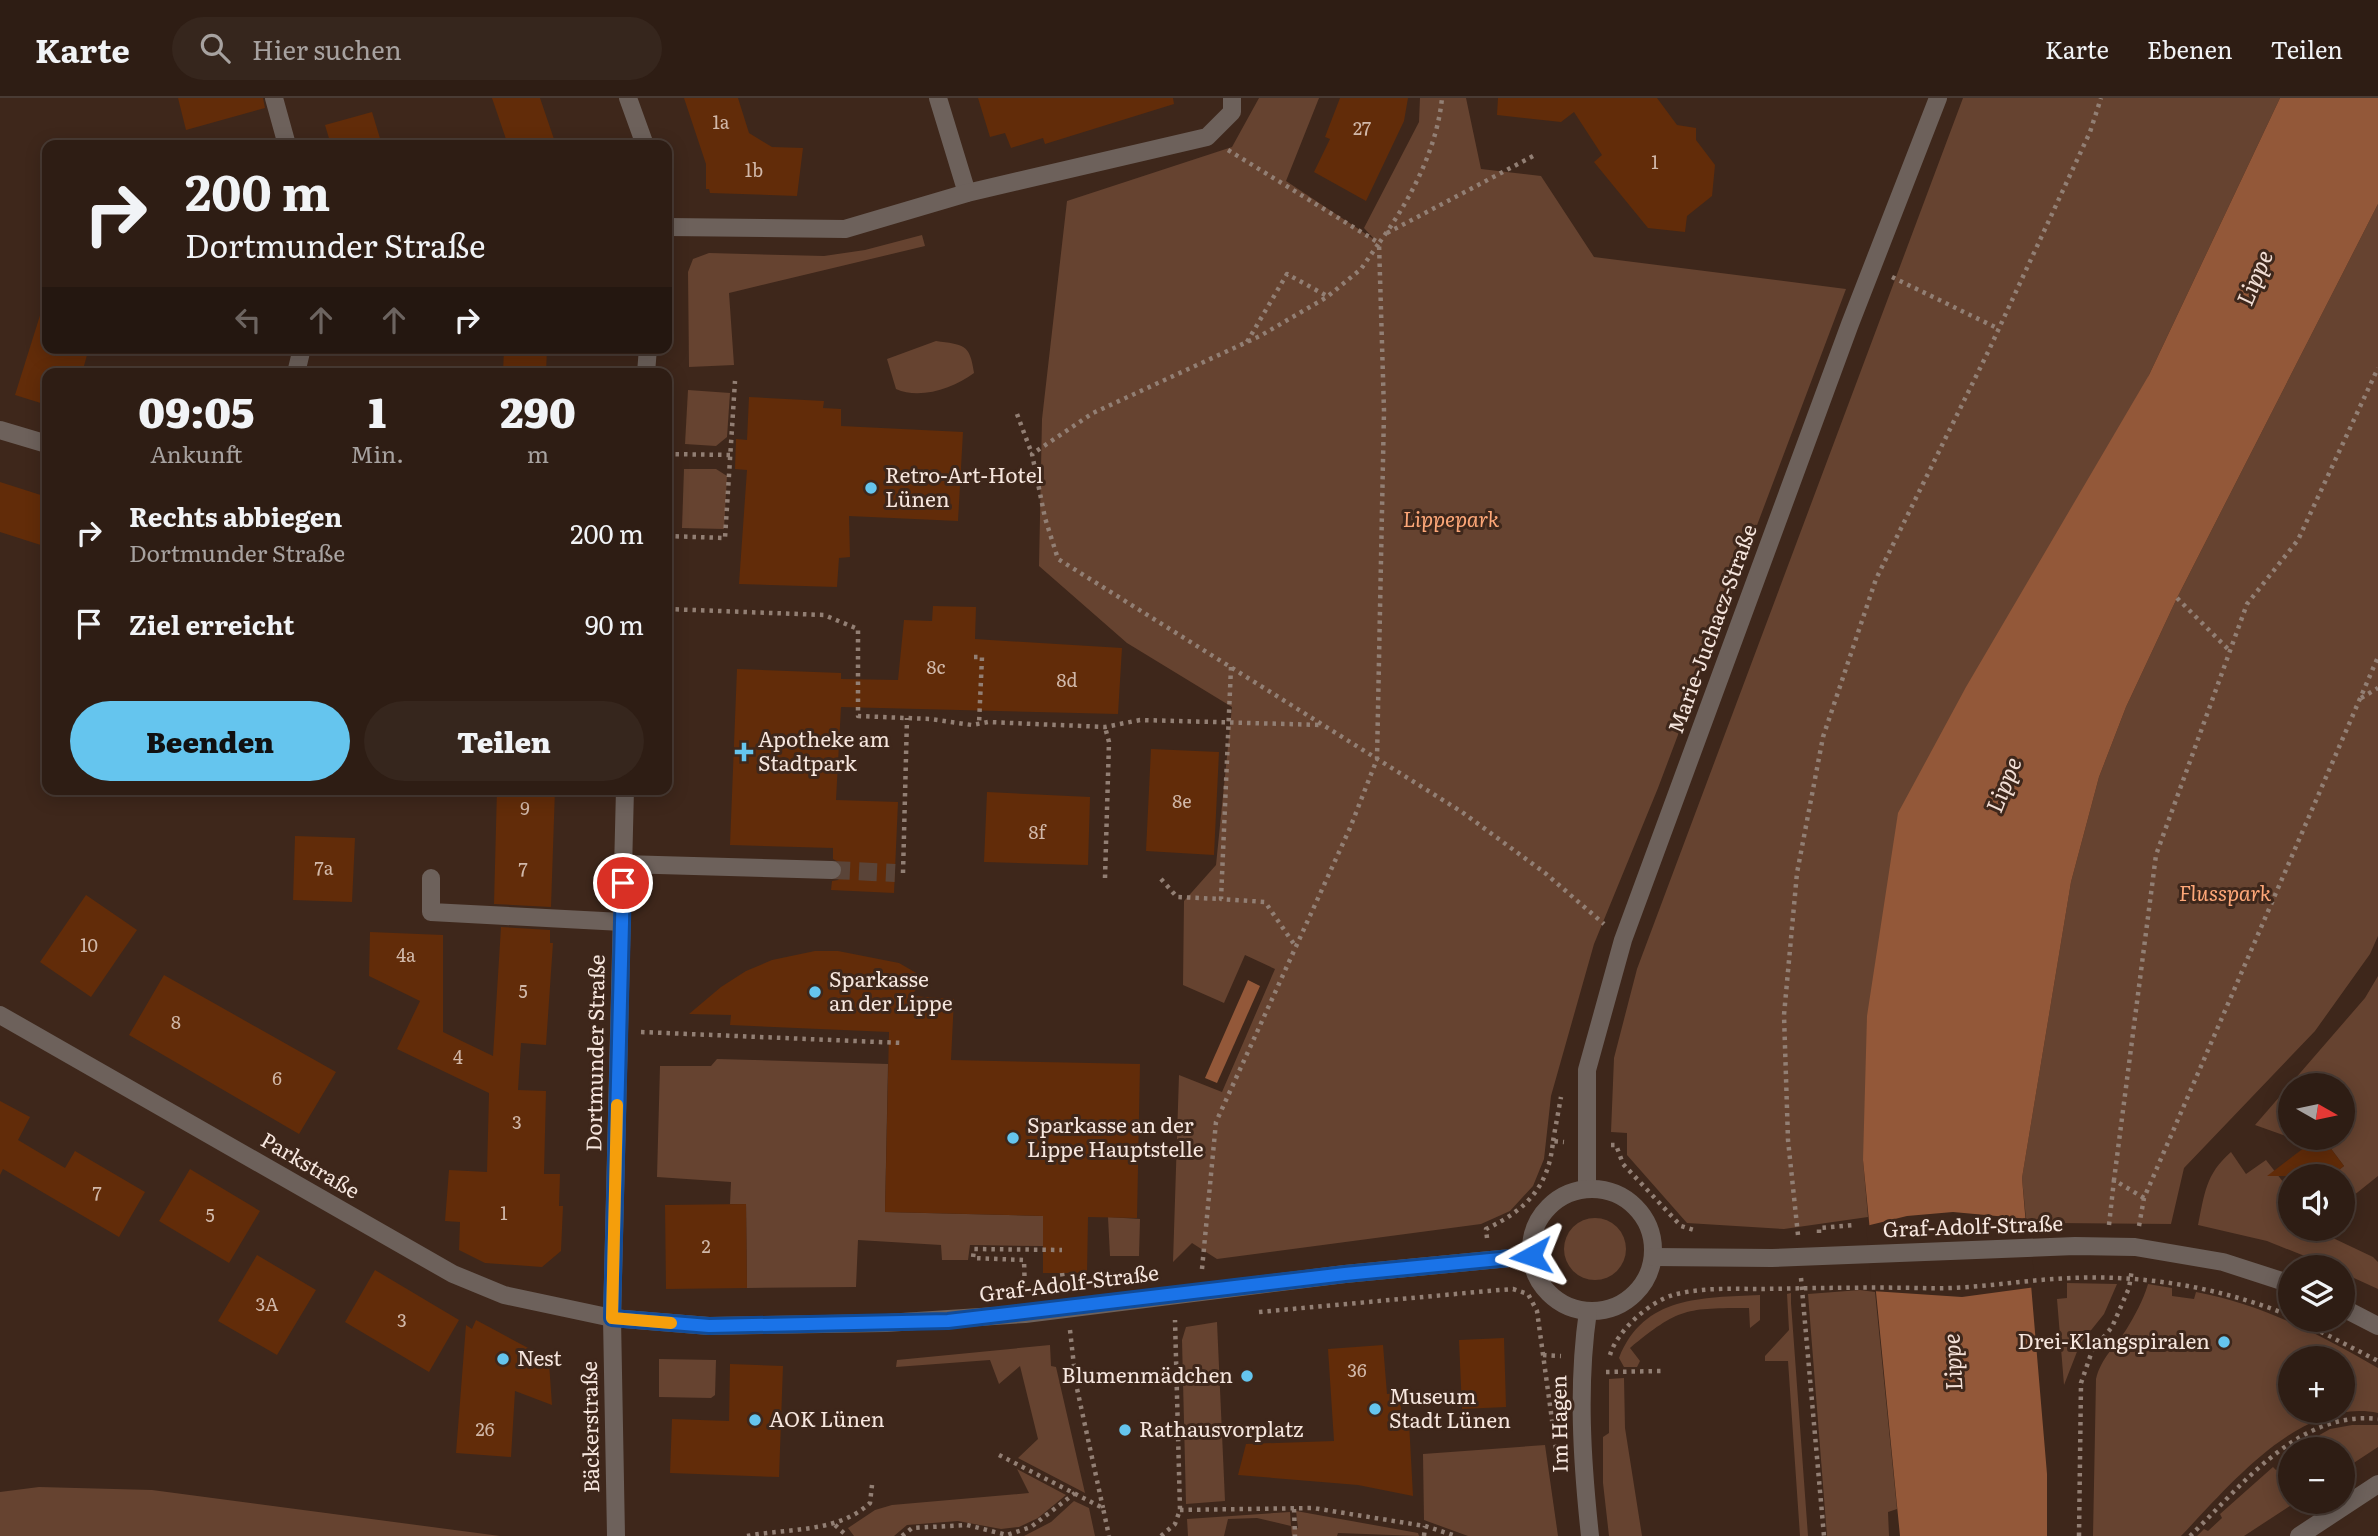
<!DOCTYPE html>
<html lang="de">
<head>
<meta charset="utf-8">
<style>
  body { margin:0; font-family:Literata,serif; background:#36261d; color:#f1f3f6; height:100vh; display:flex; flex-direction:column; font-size:26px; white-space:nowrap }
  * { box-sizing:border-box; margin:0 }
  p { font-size:23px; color:#a7a2a0 }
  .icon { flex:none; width:38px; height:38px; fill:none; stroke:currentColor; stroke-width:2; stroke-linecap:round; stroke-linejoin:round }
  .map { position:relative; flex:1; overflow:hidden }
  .side { position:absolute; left:42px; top:270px; width:630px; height:427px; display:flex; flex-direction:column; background:#2e1d14; border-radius:14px; box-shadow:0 4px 18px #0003,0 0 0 2px #493b34 }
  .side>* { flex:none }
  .banner { position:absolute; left:42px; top:42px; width:630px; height:214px; border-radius:14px; box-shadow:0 4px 18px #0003,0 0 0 2px #493b34; background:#2e1d14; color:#f1f3f6; overflow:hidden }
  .needle { width:46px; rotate:99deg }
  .tools { position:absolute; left:2278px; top:975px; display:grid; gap:14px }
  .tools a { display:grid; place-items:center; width:77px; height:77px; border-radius:50%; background:#2e1d14; box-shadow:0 4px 18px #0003,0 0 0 2px #493b34; font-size:35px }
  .pin { position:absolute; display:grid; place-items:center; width:60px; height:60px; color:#fff; margin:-30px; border:4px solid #fff; border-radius:50%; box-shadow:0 2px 7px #0007 }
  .me { position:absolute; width:77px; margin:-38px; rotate:265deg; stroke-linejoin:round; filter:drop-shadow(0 0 5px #0008) }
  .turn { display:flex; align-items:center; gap:24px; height:147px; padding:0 28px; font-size:32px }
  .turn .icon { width:91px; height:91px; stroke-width:2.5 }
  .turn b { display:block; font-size:49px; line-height:60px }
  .lanes { display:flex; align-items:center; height:66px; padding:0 28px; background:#0003; justify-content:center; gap:35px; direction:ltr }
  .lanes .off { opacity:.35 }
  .eta { display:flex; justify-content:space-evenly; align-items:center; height:119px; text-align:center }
  .eta b { font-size:42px; font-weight:800; line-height:49px }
  .button { display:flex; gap:14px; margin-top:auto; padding:14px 28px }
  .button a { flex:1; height:80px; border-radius:42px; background:#65c5ee; color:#111; font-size:28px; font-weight:800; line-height:80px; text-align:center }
  .button a+a { background:#36261d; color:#f1f3f6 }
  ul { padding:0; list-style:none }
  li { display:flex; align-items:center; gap:21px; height:91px; padding:0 28px }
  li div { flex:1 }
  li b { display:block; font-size:26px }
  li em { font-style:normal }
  header { display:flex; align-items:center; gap:42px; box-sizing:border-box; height:98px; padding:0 35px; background:#2e1d14; border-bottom:2px solid #493b34 }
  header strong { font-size:33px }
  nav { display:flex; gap:38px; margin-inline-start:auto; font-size:24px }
  .search { width:490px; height:63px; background:#36261d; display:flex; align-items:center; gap:18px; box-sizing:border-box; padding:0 24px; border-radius:38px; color:#a7a2a0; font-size:26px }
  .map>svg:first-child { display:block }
</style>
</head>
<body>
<header>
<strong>Karte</strong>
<div class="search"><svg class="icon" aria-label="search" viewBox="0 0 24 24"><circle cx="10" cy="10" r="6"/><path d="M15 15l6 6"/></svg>Hier suchen</div>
<nav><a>Karte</a><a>Ebenen</a><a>Teilen</a></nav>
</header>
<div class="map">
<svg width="2378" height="1438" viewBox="0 0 2378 1438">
  <rect width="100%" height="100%" fill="#3e271b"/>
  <g fill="#664330" fill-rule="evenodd">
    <path d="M1259 0H1319L1286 83 1375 142 1364 130 1419 24 1420 0H1466L1481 71 1541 78 1594 159 1846 191 1658 690 1594 846 1551 998 1544 1061 1533 1088 1510 1113 1481 1126 1217 1161 1192 1145 1173 1164 1179 977 1222 994 1275 871 1245 857 1224 905 1183 887 1184 803 1216 767 1232 609 1127 545 1039 468 1042 321 1067 103 1232 49Z"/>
    <path d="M1963 0H2280L2149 277 1863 1062 1868 1119 1784 1131 1687 1125 1627 1057V1035L1611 1034 1614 960 1637 871Z"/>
    <path d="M2378 106V838L2370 856 2315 933 2184 1070 2171 1126 2054 1125 2026 1121 2022 1080 2071 784 2099 679 2126 609 2177 500Z"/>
    <path d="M922 137 925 148 729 195 734 267 689 269 688 174 693 161 709 155 824 158 865 152Z"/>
    <path d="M936 243C963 247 970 245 974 275 954 290 920 302 896 291L887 261Z"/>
    <path d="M688 292 730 295 727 339 716 348 685 346Z"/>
    <path d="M684 371H716L727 378 724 431 682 430Z"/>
    <path d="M2378 878V1078L2343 1106V1078H2331L2344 1068 2323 1040H2343V987H2291V1040H2305L2300 1043 2255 1027 2365 900Z"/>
    <path d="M717 961 888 966 885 1114 1043 1118V1148L970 1147 968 1162H942L941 1147 858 1142 856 1189 747 1190 746 1106H730L731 1084 657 1079 660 968H711Z"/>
    <path d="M2231 1054 2246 1076 2266 1062 2291 1094V1130L2314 1131 2373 1159 2378 1164V1191L2343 1175V1169H2332L2267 1143 2198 1127C2205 1095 2205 1077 2231 1054Z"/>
    <path d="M1108 1119 1140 1121 1139 1158H1110Z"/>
    <circle cx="1595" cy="1151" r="31"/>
    <path d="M2067 1185 2117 1186 2104 1216 2080 1246 2064 1287 2057 1201 2067 1200Z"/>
    <path d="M2148 1186 2172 1190V1198L2194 1201 2196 1194C2262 1206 2320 1237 2378 1270V1315C2301 1299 2229 1388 2181 1438H2093L2096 1281C2101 1260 2115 1249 2126 1232 2135 1217 2143 1203 2148 1186ZM2291 1260H2343V1312H2291Z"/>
    <path d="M1860 1192 1875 1194 1897 1411 1888 1414 1889 1438H1827L1808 1196Z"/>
    <path d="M1791 1195V1205L1808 1438H1800L1788 1263H1765V1258L1789 1232 1787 1196Z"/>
    <path d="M1760 1197V1222L1750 1230 1749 1210C1687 1210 1678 1210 1630 1250L1640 1263 1637 1269H1624L1619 1260C1644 1197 1702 1200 1760 1197Z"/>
    <path d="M1217 1224 1225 1403 1186 1406 1182 1242 1186 1229Z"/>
    <path d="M1050 1247 1051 1268 1056 1269 1085 1395 1018 1360 1038 1341 1020 1268 999 1286 990 1262 896 1269 897 1262Z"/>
    <path d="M659 1261 716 1262 715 1297 711 1300 659 1299Z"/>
    <path d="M1624 1280 1625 1330 1642 1438H1609L1603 1385V1339L1609 1335V1281Z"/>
    <path d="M2352 1327H2378V1349L2343 1372V1351H2295L2330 1331Z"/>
    <path d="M1545 1347 1558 1438H1468L1424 1422 1423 1356Z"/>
    <path d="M2291 1362V1404H2296L2244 1438H2197L2204 1431 2208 1433 2222 1420 2220 1416 2273 1369 2276 1372Z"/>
    <path d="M1017 1371 1066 1397 1038 1420 1019 1429 1001 1431 958 1423 907 1427 894 1438H854L848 1430 875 1412 892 1407 1029 1395Z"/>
    <path d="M39 1389 152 1392 500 1438H0V1394Z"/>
    <path d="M1074 1403 1089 1410 1095 1438H1024L1051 1424Z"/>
    <path d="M1296 1413 1418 1435 1419 1438 1338 1435 1337 1438H1292L1291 1428 1257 1420 1228 1421 1224 1438H1188L1187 1421 1290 1414 1291 1428 1298 1430Z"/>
  </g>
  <g fill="#935839">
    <path d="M2280 0H2378V106L2177 500 2126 609 2099 679 2071 784 2022 1080 2047 1376V1438H1900L1863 1062 1867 918 1898 715 1966 589 2149 277Z"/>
    <path d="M1248 882 1260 888 1217 985 1205 980Z"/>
  </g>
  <path fill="#3e271b" d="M1953 1114 2029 1121 2035 1189 1962 1199 1872 1193 1866 1128 1907 1118Z"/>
  <g fill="#622c09">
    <path d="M178 0H263L265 10 186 32Z"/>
    <path d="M492 0H540L556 47H508Z"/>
    <path d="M684 0H738L749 35 772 49 803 50 797 98 710 95 709 91H706V66Z"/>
    <path d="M978 0H1173L1174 6 1045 46 1043 40 1011 50 1005 35 990 39Z"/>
    <path d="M1340 0H1408L1404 23 1366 103 1314 74 1330 41 1325 39Z"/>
    <path d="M1498 0H1657L1677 27 1696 30V42L1715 67 1712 98 1687 118 1685 134 1648 130 1594 64 1602 57 1574 14 1561 24 1497 17Z"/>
    <path d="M372 14 382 47H331L325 27Z"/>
    <path d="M42 211 47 212V250H89L82 275H47V307L15 297Z"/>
    <path d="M504 250H547L546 275H503Z"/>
    <path d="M749 299 824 303 823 310 841 311V328L963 334 958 423 849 418 850 459 839 460 837 489 739 486 747 372 735 371 736 341 747 342Z"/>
    <path d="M0 384 47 399V449L0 434Z"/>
    <path d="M933 508 976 509 975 541 1122 550 1118 616 841 609 836 702 898 704 894 795 831 792 832 783 838 782 843 773 842 766 833 761V750L730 747 737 571 841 575V581L898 582 904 522 932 523Z"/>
    <path d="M1151 651 1219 654 1214 757 1146 753Z"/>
    <path d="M497 691H555L551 809 494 806Z"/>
    <path d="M987 694 1090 699 1088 767 984 764Z"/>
    <path d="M295 738 355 740 352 804 293 802Z"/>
    <path d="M86 797 137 832 91 899 40 864Z"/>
    <path d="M501 829 550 832V845H553L546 947 521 945 518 992 546 993 544 1076H560L559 1108H563L561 1153 542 1169 485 1165 459 1152 460 1124 445 1123 449 1072 487 1074 489 995 397 951 420 903 369 878 370 834 443 837V934L493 958Z"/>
    <path d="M815 853H838L899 865 925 880 911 898 954 901 951 962 1140 966 1137 1120 1088 1119 1087 1175H1043V1118L885 1114 889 934 730 927 731 917 689 916 721 889 746 873 772 862Z"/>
    <path d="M164 877 336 974 299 1036 129 937Z"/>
    <path d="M0 1003 30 1019 18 1042 65 1070 75 1053 145 1094 119 1139 3 1071 0 1077Z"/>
    <path d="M2317 1040H2323L2344 1068 2331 1078H2267Z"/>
    <path d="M190 1071 260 1113 229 1165 159 1123Z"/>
    <path d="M746 1106 747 1190 666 1191 665 1107Z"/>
    <path d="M257 1157 316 1192 277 1257 218 1223Z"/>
    <path d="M375 1172 459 1222 429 1274 345 1224Z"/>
    <path d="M476 1222 543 1258 549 1265 552 1307 515 1293 511 1359 456 1355 466 1227 472 1231Z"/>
    <path d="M1504 1240 1506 1309 1462 1311 1459 1242Z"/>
    <path d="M1383 1247 1387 1296 1400 1295 1402 1325 1409 1324 1413 1398 1358 1387 1238 1377 1246 1346 1334 1343 1328 1251Z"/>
    <path d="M730 1266 783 1268 779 1379 670 1375 672 1321 729 1323Z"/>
  </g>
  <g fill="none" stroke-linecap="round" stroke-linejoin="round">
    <path stroke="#5a4438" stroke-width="18" stroke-dasharray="18 9" stroke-linecap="butt" d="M832 772 895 775"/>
    <g stroke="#927f74" stroke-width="4.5" stroke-dasharray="3.5 5" stroke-linecap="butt">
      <path d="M1228 52 1379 145C1409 104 1437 52 1442 0"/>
      <path d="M1387 135 1537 56"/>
      <path d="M1892 179 1999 231"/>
      <path d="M1247 244 1287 176 1327 198"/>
      <path d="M1017 316 1032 356"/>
      <path d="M667 356 730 357"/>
      <path d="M667 438 725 440 735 283"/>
      <path d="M2177 500 2228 551"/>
      <path d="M667 511 824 517 858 531V618L930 621 972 627 988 624 1105 629 1140 622 1323 627"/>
      <path d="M974 559H982L979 626"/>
      <path d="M1231 569 1221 801 1265 804 1296 849"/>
      <path d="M2361 600 2378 590"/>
      <path d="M903 775 907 620"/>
      <path d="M1105 780 1109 644 1105 629"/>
      <path d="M1161 781 1177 799 1221 801"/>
      <path d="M641 934 903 945"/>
      <path d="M1553 1043 1561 999"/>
      <path d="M1611 1047H1616L1623 1066 1681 1128 1697 1133"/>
      <path d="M2144 1100 2114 1082 2156 757 2247 506 2298 442 2378 270"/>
      <path d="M2109 1127 2114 1082"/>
      <path d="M2139 1128 2144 1100 2378 559"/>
      <path d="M1819 1135V1130L1855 1127"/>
      <path d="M1798 1137 1788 1042 1784 917 1797 775 1823 639 1876 481 1988 254 2090 34 2101 0"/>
      <path d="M1487 1140 1486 1131C1526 1112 1549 1089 1553 1043L1564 1044"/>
      <path d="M1202 1171 1216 1024 1350 730 1377 661 1384 313 1379 145 1361 171 1327 199 1260 238 1093 315 1032 356 1045 420 1058 461 1462 714 1545 775 1604 826"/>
      <path d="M1062 1175 1064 1188"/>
      <path d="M1801 1180 1824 1438"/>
      <path d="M1025 1195 1024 1162 973 1160 974 1151 1062 1152"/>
      <path d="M1259 1214 1488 1193 1513 1191 1528 1196 1537 1213 1556 1351"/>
      <path d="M2298 1222 2378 1263"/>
      <path d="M1070 1232 1076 1286 1103 1410"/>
      <path d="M1543 1257 1561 1258"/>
      <path d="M1610 1257C1617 1233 1649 1204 1673 1197 1702 1189 1733 1191 1763 1191 1816 1190 1868 1189 1921 1190 1965 1192 2009 1184 2053 1181 2136 1175 2213 1187 2291 1218"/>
      <path d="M1606 1274 1664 1273"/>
      <path d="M999 1357 1103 1410 1109 1438"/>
      <path d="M1294 1411 1295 1438"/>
      <path d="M1180 1412 1313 1410 1425 1428 1456 1438"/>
      <path d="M835 1427 847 1438"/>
      <path d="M747 1438C789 1430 838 1435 870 1405L872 1387"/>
      <path d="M902 1438 912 1430 967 1427 1007 1437 1031 1429 1075 1395"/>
      <path d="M1161 1438 1175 1426 1180 1412 1175 1222"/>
      <path d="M1424 1438 1425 1428"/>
      <path d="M2079 1438 2081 1285 2092 1253 2112 1229 2129 1190 2132 1171"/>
      <path d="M2190 1438C2242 1388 2298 1312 2378 1321"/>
    </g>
    <g stroke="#6d615b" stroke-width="18">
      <path d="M274 0 287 47"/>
      <path d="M628 0 645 47"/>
      <path d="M938 0 967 95"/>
      <path d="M667 129 845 131 967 95 1207 39 1232 14V0"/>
      <path d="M296 275 302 250"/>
      <path d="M646 275 648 250"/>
      <path d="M0 332 47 346"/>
      <path d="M623 766 832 772"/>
      <path d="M431 780V814L622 824"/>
      <path d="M0 917 453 1176 504 1197 612 1220 709 1228 886 1225 1025 1216 1345 1176 1531 1158"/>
      <path d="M1587 1090V972L1623 842 1850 226 1938 0"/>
      <circle cx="1592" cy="1152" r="61"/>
      <path d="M1653 1159 1772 1160 2075 1148 2135 1149 2223 1164 2291 1186"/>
      <path d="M2343 1210 2378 1228"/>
      <path d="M1588 1213C1577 1288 1582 1363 1590 1438"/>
      <path d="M616 1438 612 1220 625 691"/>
      <path d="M2299 1438 2378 1386"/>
    </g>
  </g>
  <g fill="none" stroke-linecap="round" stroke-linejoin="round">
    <defs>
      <path id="route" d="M623 785 612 1220 709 1228 948 1223 1345 1176 1531 1158"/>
    </defs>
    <use href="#route" stroke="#114b97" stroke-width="18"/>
    <use href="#route" stroke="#1a73e8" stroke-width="12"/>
    <path stroke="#f59e0b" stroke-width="12" d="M617 1007 612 1220 671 1225"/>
  </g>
  <g fill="#65c5ee" stroke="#3e271b" stroke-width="2.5">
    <circle cx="871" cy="390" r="7"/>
    <path d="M740.5 643.5h7v7h7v7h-7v7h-7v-7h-7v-7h7z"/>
    <circle cx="815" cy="894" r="7"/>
    <circle cx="1013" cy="1040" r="7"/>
    <circle cx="2224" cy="1244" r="7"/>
    <circle cx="503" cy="1261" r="7"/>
    <circle cx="1247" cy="1278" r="7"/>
    <circle cx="1375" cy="1311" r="7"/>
    <circle cx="755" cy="1322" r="7"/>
    <circle cx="1125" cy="1332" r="7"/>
  </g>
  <g text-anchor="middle" stroke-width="6" stroke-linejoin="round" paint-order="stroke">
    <g font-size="18" fill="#d1b8a9">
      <text x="721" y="31">1a</text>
      <text x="1362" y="37">27</text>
      <text x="1655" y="71">1</text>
      <text x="754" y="79">1b</text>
      <text x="936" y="576">8c</text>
      <text x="1067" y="589">8d</text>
      <text x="1182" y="710">8e</text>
      <text x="525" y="717">9</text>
      <text x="1037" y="741">8f</text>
      <text x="324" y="777">7a</text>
      <text x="523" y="778">7</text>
      <text x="89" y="854">10</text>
      <text x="406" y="864">4a</text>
      <text x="523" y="900">5</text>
      <text x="176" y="931">8</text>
      <text x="458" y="966">4</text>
      <text x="277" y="987">6</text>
      <text x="517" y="1031">3</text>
      <text x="97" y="1102">7</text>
      <text x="504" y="1122">1</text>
      <text x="210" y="1124">5</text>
      <text x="706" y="1155">2</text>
      <text x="267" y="1213">3A</text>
      <text x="402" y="1229">3</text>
      <text x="1357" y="1279">36</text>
      <text x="485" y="1338">26</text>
    </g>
    <g font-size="21" fill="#f6e6de" stroke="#3e271b" text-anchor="start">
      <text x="885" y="385">Retro-Art-Hotel<tspan x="885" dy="24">Lünen</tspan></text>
      <text x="758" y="649">Apotheke am<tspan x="758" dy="24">Stadtpark</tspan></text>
      <text x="829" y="889">Sparkasse<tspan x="829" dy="24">an der Lippe</tspan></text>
      <text x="1027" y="1035">Sparkasse an der<tspan x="1027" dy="24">Lippe Hauptstelle</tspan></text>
      <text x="2210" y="1251" text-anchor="end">Drei-Klangspiralen</text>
      <text x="517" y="1268">Nest</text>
      <text x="1233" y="1285" text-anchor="end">Blumenmädchen</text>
      <text x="1389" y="1306">Museum<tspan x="1389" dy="24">Stadt Lünen</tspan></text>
      <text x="769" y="1329">AOK Lünen</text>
      <text x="1139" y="1339">Rathausvorplatz</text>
    </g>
    <g font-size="21" font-style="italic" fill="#fda778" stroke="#3e271b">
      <text x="1451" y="429">Lippepark</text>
      <text x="2225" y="803">Flusspark</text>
    </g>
    <g font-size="21" fill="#f6e6de" stroke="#3e271b">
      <text transform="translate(1713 531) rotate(-70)" y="7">Marie-Juchacz-Straße</text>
      <text transform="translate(596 955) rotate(-89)" y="7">Dortmunder Straße</text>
      <text transform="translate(310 1068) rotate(30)" y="7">Parkstraße</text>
      <text transform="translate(1973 1129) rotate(-2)" y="7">Graf-Adolf-Straße</text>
      <text transform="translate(1069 1186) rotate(-7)" y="7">Graf-Adolf-Straße</text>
      <text transform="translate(1560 1326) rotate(-91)" y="7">Im Hagen</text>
      <text transform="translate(591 1329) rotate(-91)" y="7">Bäckerstraße</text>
    </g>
    <g font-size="23" font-style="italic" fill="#f2dfd6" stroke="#3e271b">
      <text transform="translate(2255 180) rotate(-67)" y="8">Lippe</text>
      <text transform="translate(2004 687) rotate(-68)" y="8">Lippe</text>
      <text transform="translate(1953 1264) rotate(-93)" y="8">Lippe</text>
    </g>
  </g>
</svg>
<div class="tools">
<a><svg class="needle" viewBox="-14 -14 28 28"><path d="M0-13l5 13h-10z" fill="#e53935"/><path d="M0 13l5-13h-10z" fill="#a7a2a0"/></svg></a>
<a><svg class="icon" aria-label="sound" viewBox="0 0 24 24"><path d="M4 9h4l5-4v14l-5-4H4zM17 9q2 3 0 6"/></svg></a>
<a><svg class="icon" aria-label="layers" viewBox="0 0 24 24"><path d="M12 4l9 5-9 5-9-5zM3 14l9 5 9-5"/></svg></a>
<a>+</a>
<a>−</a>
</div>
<div class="pin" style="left:623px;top:785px;background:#d93025"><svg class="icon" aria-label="arrive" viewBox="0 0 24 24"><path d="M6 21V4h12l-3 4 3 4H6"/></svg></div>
<svg class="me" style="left:1531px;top:1158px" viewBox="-20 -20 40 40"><path d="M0-17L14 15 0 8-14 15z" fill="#1a73e8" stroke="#fff" stroke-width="4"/></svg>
<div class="banner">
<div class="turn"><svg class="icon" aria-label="right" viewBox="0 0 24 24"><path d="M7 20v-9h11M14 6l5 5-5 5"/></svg><div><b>200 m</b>Dortmunder Straße</div></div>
<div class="lanes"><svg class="icon off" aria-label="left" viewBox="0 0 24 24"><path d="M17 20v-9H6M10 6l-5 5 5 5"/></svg><svg class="icon off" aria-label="ahead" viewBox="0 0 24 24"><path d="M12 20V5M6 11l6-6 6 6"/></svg><svg class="icon off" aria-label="ahead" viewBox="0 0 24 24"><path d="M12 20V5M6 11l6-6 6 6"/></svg><svg class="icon" aria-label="right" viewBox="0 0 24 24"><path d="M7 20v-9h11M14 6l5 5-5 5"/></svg></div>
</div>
<section class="side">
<div class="eta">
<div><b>09:05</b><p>Ankunft</p></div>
<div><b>1</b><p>Min.</p></div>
<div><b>290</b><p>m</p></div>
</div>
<ul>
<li><svg class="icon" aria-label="right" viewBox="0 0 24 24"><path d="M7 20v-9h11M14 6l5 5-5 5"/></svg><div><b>Rechts abbiegen</b><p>Dortmunder Straße</p></div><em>200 m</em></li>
<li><svg class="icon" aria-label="arrive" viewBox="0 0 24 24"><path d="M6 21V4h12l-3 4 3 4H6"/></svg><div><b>Ziel erreicht</b></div><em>90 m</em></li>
</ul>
<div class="button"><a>Beenden</a><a>Teilen</a></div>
</section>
</div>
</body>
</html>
